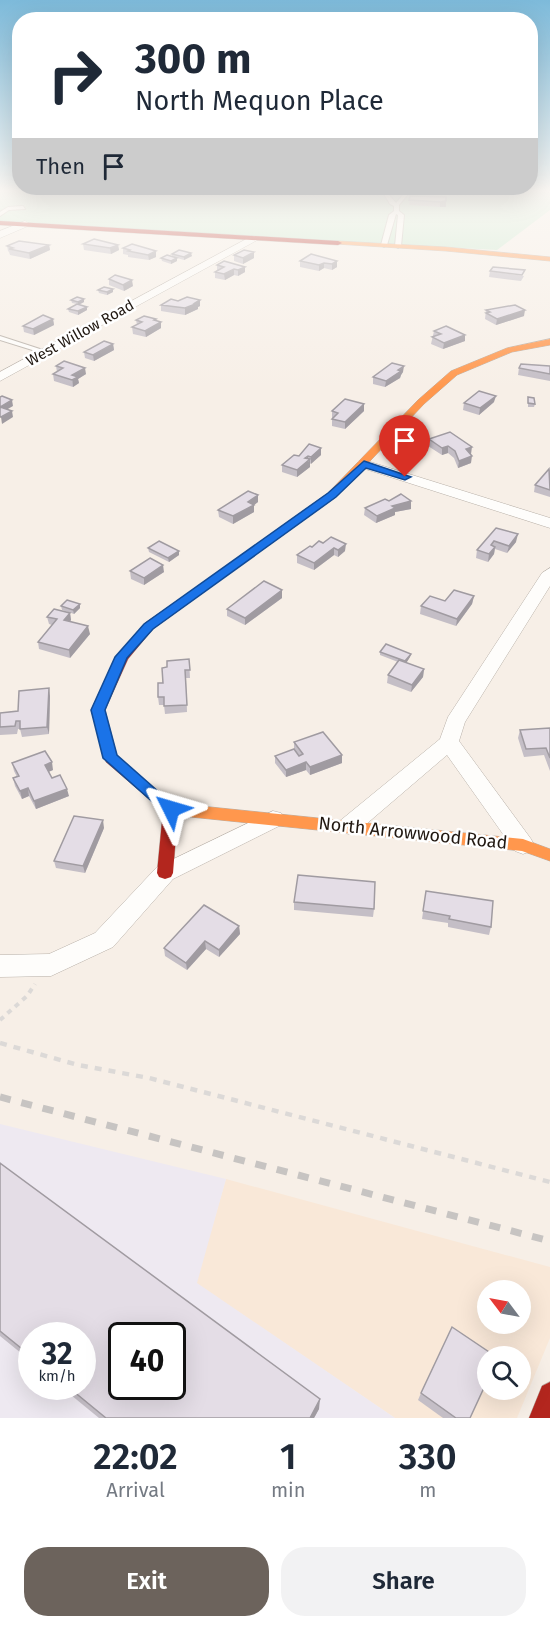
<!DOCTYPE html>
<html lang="en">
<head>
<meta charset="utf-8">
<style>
  body { margin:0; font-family:"Fira Sans",sans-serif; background:#f2f2f3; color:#1f2937; height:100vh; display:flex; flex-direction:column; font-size:22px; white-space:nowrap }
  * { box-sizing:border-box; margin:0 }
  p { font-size:20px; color:#747a83 }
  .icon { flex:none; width:33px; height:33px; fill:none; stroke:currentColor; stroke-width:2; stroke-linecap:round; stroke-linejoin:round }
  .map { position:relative; height:1418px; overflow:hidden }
  .panel { display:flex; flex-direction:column; background:#fff; flex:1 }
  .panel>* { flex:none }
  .banner { position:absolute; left:12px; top:12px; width:526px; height:183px; border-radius:24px; box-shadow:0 6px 24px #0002; background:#fff; color:#1f2937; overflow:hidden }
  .needle { width:39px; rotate:302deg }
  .fabs { position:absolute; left:477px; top:1280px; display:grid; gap:12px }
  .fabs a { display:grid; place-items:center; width:54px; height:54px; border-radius:50%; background:#fff; box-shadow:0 6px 24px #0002; font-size:30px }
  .speed { position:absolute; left:18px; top:1322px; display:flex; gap:12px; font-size:30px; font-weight:700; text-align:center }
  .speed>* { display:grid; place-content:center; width:78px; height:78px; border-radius:50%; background:#fff; box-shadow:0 6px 24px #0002; line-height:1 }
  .speed small { font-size:15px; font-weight:400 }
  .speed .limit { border:3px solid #111; border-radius:9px; background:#fff; color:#111 }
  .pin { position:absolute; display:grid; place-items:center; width:51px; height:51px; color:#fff; margin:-62px -26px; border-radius:50% 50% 50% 0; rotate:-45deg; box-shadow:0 0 6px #0007 }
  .pin .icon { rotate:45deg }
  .me { position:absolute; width:66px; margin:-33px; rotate:310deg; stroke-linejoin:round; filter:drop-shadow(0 0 4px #0008) }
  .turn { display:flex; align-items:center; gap:21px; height:126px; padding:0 24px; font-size:27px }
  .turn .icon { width:78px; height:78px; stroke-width:2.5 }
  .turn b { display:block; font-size:42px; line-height:51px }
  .then { display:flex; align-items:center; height:57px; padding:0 24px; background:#0003; gap:12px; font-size:22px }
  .eta { display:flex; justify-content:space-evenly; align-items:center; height:102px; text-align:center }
  .eta b { font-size:36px; font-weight:600; line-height:42px }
  .cta { display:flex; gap:12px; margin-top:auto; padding:12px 24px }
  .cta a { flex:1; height:69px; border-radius:24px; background:#6c635c; color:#fff; font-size:24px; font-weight:600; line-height:69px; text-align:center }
  .cta a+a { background:#f2f2f3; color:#1f2937 }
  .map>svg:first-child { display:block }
</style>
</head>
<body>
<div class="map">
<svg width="550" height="1418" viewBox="0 0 550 1418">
  <rect width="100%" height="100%" fill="#f7efe7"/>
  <path fill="#f9e8d8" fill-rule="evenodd" d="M226 1179 550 1267V1338L517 1418H395L196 1283ZM488 1290H520V1323H488ZM488 1356H520V1389H488Z"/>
  <path fill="#eee9f1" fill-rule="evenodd" d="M0 1124 226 1179 197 1283 395 1418H0ZM32 1335H82V1386H32ZM122 1335H172V1386H122Z"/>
  <path fill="#c5e9cd" d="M0 190H550V210L497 250 0 223Z"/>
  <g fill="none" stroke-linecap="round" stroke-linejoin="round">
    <defs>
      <g id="lane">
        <path d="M395 190 408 194 399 205V211L404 215 401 246 398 248 395 246 398 215 396 214 387 245 384 247 381 245 389 215 394 211V206L390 204 384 194ZM397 193 403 195 396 203 389 195Z"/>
        <path d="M23 206 25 209 9 210 0 216V212L8 207Z"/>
        <path d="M0 336 46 351 47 352 42 353 0 340Z"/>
      </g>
      <g id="street">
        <path d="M25 221 30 224 28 226 0 238V231Z"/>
        <path d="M252 236 261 238 0 381V372Z"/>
        <path d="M364 460 550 518V528L359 467 357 464 359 461Z"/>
        <path d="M550 568V586L465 722 459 741 531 839 534 845 531 851 523 854 515 851 447 755 357 832 349 834 341 832 338 826 341 820 440 739 448 717 542 573Z"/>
        <path d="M273 811 281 813 284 819 281 825 173 879 113 947 51 976 0 977V955L49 954 95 933 157 867Z"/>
      </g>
      <g id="slow">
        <path d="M338 241 446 247 550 257V261L446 251 336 244 334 243Z"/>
        <path d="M550 339V345L512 352 457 375 424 404 336 497 237 568H229V564L328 493 418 400 451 371 507 348Z"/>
        <path d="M171 803 523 839 550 849V861L522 851 171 815 166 813 164 809 166 805Z"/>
      </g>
      <g id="jam">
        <path d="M0 221 338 241 342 243 338 245 0 225Z"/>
        <path d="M233 563 239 566 237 568 153 629 128 659 105 710 117 756 178 809 173 873 171 877 165 879 159 877 157 873 163 811 106 762 91 710 116 657 145 623Z"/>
        <path d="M550 1382V1418H529L542 1386Z"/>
      </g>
    </defs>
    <use href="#lane" stroke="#b8b0a8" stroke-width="2"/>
    <use href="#street" stroke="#b8b0a8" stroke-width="1"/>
    <use href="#slow" stroke="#b8b0a8" stroke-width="1"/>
    <use href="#jam" stroke="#b8b0a8" stroke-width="1"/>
    <path stroke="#dcd9d7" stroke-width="4" stroke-dasharray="5 5" stroke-linecap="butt" d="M0 1020 27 996 35 984"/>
    <path stroke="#dcd9d7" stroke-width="4.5" stroke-dasharray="7 7" stroke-linecap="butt" d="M0 1043 78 1065 149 1078 550 1182"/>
    <use href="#lane" fill="#fefdfb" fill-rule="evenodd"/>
    <use href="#street" fill="#fefdfb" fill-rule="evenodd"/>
    <use href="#slow" fill="#ff974d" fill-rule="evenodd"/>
    <use href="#jam" fill="#b3261e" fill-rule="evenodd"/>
    <path stroke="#c7c4c2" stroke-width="7" stroke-dasharray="11 11" stroke-linecap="butt" d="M0 1097 550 1241"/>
  </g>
  <g fill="#c4bec6">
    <path d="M410 196 446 197V207H440L409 205Z"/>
    <path d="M83 244 118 245 119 250 111 254 84 250Z"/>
    <path d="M49 245 50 250 30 259 10 255 9 252 8 251 7 246Z"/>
    <path d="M123 248 156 251V257L149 260 128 257V255L123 254Z"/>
    <path d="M254 252V258L243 264 234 261V255Z"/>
    <path d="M172 254 192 256 184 260 177 258V261L171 264 162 261 161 258 172 256Z"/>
    <path d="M300 261H337V267L332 270 324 268 319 271 300 267Z"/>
    <path d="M217 265 245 267V272L238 276 234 275 225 280 215 278V272L217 271Z"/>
    <path d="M490 271 524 276 521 281 489 277Z"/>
    <path d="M109 279 133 286 124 291 109 285Z"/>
    <path d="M98 290 113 292 107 295 99 293Z"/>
    <path d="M71 300 84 302 79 305 87 307V310L78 315 69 312 68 309 77 304 72 303Z"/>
    <path d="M200 300V306L198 307V309L185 315 161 311V305L178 301Z"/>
    <path d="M486 310 524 316 496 325 485 319Z"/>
    <path d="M53 319 54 325 34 335 24 332 23 326Z"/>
    <path d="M156 319 161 328 146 337 133 334 132 327 137 325 136 320Z"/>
    <path d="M434 331 465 341 443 349 431 344Z"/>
    <path d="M113 344 114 350 94 361 85 358 84 352Z"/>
    <path d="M56 366 86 374 78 379 79 383 73 387 54 381 53 374 57 372Z"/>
    <path d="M550 366V381L518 375 519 368Z"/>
    <path d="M403 372 401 375 400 378 385 387 373 384V377Z"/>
    <path d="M528 397 535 404 534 407H528Z"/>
    <path d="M494 402 479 415 463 410 464 403Z"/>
    <path d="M364 404V411L345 429 332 426V411Z"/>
    <path d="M429 439 471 454H470L471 463 458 468 454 458 448 453 442 455 428 446Z"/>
    <path d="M321 448V455L310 464V467L297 477 282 472V465L299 456Z"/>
    <path d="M550 469V497L534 492 535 485Z"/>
    <path d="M389 501H411V509L395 512V515L376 523 364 515 365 508Z"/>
    <path d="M258 502 254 505V512L233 524 219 517 218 510Z"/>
    <path d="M496 528 516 542 507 553 495 549 494 554 488 562 476 558 477 550Z"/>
    <path d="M319 541 345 551 338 557 334 555 314 570 297 563V555L312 547Z"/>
    <path d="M148 548 179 551V555L169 562 149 552Z"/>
    <path d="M130 571 164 572 144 585 131 579Z"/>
    <path d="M282 590V598L245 625 227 616V609Z"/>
    <path d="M474 596 472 604 456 626 420 614 421 606Z"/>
    <path d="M80 604V608L74 614 62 610 61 606Z"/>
    <path d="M70 613 71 620 70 622 90 634 70 658 39 649 38 642 52 625 49 624 47 617Z"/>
    <path d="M380 652 411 654 410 657 406 663 424 669 423 677 411 692 387 683 388 675 398 662 380 655Z"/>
    <path d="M189 659 190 678H186L187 712 165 714 164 705H159L158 697 167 667Z"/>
    <path d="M50 696 49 734 22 737 20 729H18L17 734 0 735V713L18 711Z"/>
    <path d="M550 728V771L544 755 524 757 518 738 520 730Z"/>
    <path d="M294 742 342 755V763L310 775 306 770 286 777 275 763V756L294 750Z"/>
    <path d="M12 763 53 770 48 772 52 778 69 796 36 809 29 796 22 799 15 786 13 778 17 777 14 771Z"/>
    <path d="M104 828 85 873 56 868 54 861Z"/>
    <path d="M426 891 491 927 489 935 448 927V923L422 919Z"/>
    <path d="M294 902 374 909 373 917 294 910Z"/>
    <path d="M239 926 240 934 219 957 206 949 187 970 165 956 164 948Z"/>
    <path d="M0 1163 319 1409 314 1418H99L60 1386H82L32 1335V1362L0 1336Z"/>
    <path d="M421 1393 470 1418H443L418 1400Z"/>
  </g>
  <g fill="#a09ba1">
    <path d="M446 201V207H440V202Z"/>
    <path d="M49 245 50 250 30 259 29 253Z"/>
    <path d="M118 245 119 250 111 254 110 248Z"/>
    <path d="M156 251V257L149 260 148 255Z"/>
    <path d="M254 252V258L243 264V258Z"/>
    <path d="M191 253 192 256 184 260V257Z"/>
    <path d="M177 258V261L171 264V261Z"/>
    <path d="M337 261V267L332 270V264Z"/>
    <path d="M324 263V268L319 271V265Z"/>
    <path d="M245 267V272L238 276V270Z"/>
    <path d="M234 269V275L225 280 224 274Z"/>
    <path d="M132 280 133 286 124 291 123 285Z"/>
    <path d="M113 289V292L107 295V292Z"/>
    <path d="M84 299V302L78 305V302Z"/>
    <path d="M200 300V306L198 307V309L185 315V308Z"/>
    <path d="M87 307V310L78 315V311Z"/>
    <path d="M525 310 524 316 496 325 497 319Z"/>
    <path d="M53 319 54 325 34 335 33 329Z"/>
    <path d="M156 319 157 324 161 322V328L146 337 145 331Z"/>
    <path d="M465 335V341L443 349 444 343Z"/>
    <path d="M113 344 114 350 94 361 93 355Z"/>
    <path d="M404 366 403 372 401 375 400 378 385 387 386 381Z"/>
    <path d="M85 368 86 374 78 379 79 383 73 387 72 375Z"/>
    <path d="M496 396 494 402 479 415 480 408Z"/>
    <path d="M12 400 13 406 1 413 0 407Z"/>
    <path d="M364 404V411L345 429V422Z"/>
    <path d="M12 411 13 417 2 424 1 417Z"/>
    <path d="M448 446V453L442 455V448Z"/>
    <path d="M472 447 471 454 465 456 466 449Z"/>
    <path d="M321 448V455L311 464V457Z"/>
    <path d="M308 456V462L310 459V467L297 477V470Z"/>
    <path d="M472 456 471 463 458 468 459 461Z"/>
    <path d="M258 495V502L254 505V512L233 524V516L248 502Z"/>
    <path d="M411 501V509L395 512V515L376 523 377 516 392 506Z"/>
    <path d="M518 534 516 542 507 553 509 546Z"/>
    <path d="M346 544 345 551 338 557V550Z"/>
    <path d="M495 547 494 554 488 562 489 554Z"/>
    <path d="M334 548V555L314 570V563Z"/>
    <path d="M179 551V555L169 562 168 558Z"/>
    <path d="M163 565 164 572 144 585V578Z"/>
    <path d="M282 590V598L245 625V618Z"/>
    <path d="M474 596 472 604 456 626 457 619Z"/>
    <path d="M80 604V608L74 614 73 610Z"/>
    <path d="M70 613 71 620 65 627 64 620Z"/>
    <path d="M88 626 90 634 70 658 69 650Z"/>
    <path d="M411 654 410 657 405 665V661Z"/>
    <path d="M424 669 423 677 411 692 412 685Z"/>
    <path d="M49 688 50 696 49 734 47 727Z"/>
    <path d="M342 755V763L310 775V767Z"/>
    <path d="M52 762 53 770 46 773 45 765Z"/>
    <path d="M306 762V770L286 777V770Z"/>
    <path d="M28 788 29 796 22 799 20 791Z"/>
    <path d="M67 789 69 796 36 809 34 801Z"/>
    <path d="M103 820 104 828 85 873 83 866Z"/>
    <path d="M239 926 240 934 219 957V950Z"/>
    <path d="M205 941 206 949 187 970 186 963Z"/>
    <path d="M320 1399 319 1409 314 1418H310Z"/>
  </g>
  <g fill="#e4dde6" stroke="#a09ba1" stroke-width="1.5" fill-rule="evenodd">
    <path d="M410 196 446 197V201L440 202 409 200Z"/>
    <path d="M94 239 118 245 110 248 83 244Z"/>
    <path d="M19 241 49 245 29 253 9 249 13 248 7 246Z"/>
    <path d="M132 244 156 251 148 255 128 251 130 250 123 248Z"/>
    <path d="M179 250 191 253 184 257 172 254Z"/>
    <path d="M244 250 254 252 243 258 234 255Z"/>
    <path d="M311 254 337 261 332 264 324 263 319 265 300 261Z"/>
    <path d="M167 255 177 258 171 261 161 258Z"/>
    <path d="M224 261 245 267 238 270 234 269 224 274 215 272 224 267 217 265Z"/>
    <path d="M493 267 525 270 522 275 490 271Z"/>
    <path d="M115 275 132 280 123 285 109 279Z"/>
    <path d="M104 287 113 289 107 292 98 290Z"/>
    <path d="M77 297 84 299 78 302 71 300Z"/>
    <path d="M187 297 200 300 195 303H198L185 308 161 305 171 299 178 301Z"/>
    <path d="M77 304 87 307 78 311 68 309Z"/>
    <path d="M515 305 525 310 497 319 486 313 490 312 486 310Z"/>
    <path d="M43 315 53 319 33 329 23 326Z"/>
    <path d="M144 316 156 319 154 320 161 322 145 331 132 327 142 322 136 320Z"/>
    <path d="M446 326 465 335 444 343 432 337 441 334 434 331Z"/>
    <path d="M104 341 113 344 93 355 84 352Z"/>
    <path d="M64 361 85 368 72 375 78 377 72 380 53 374 63 368 56 366Z"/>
    <path d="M392 363 404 366 398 370 401 371 386 381 373 377Z"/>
    <path d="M521 364 550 366V374L519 368Z"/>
    <path d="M479 391 496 396 480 408 464 403Z"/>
    <path d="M2 396 12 400 0 407V397Z"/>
    <path d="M528 397 534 398 535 404 528 403Z"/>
    <path d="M345 399 364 404 345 422 332 419 338 413 332 411Z"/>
    <path d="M0 407 12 411 1 417H0Z"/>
    <path d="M450 432 472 447 466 449 472 456 459 461 455 451 448 446 442 448 429 439Z"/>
    <path d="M309 444 321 448 311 457 308 456 305 458 310 459 297 470 282 465 294 455 299 456Z"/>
    <path d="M549 469 550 490 535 485Z"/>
    <path d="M248 491 258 495 248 502 254 505 233 516 218 510Z"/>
    <path d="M401 494 411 501 392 506 395 508 377 516 365 508 385 499 389 501Z"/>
    <path d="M496 528 518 534 509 546 494 541 491 545 495 547 489 554 477 550Z"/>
    <path d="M331 537 346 544 338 550 334 548 314 563 297 555 310 546 312 547 319 541 323 543Z"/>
    <path d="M159 541 179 551 168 558 148 548Z"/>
    <path d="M150 558 163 565 144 578 130 571Z"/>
    <path d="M264 581 282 590 245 618 227 609Z"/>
    <path d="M454 590 474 596 457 619 421 606 430 596 445 601Z"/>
    <path d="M67 600 80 604 73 610 61 606Z"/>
    <path d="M54 609 70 613 64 620 88 626 69 650 38 642 57 619 47 617Z"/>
    <path d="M386 644 411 654 405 661 380 652Z"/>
    <path d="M189 659 190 670H185L187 705 164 706V697H158V683H163L162 668 167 667V661Z"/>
    <path d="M399 660 424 669 412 685 388 675Z"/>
    <path d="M49 688 47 727 20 729V721H16L15 726 0 727V713L18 711 19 691Z"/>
    <path d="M550 728V758L546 748 526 749 520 730Z"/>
    <path d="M323 732 342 755 310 767 306 762 286 770 275 756 294 749 299 756 303 754 294 742Z"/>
    <path d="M45 751 52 762 45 765 52 778 60 775 67 789 34 801 28 788 20 791 13 778 19 776 12 763Z"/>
    <path d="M74 816 103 820 83 866 54 861Z"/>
    <path d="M298 875 375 882 374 909 294 902Z"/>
    <path d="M426 891 493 901 491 927 449 919 450 916 423 911Z"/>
    <path d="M204 905 239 926 219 950 205 941 186 963 164 948Z"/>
    <path d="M0 1163 320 1399 310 1418H106L67 1386H82V1335H32V1357L0 1331ZM122 1335H172V1386H122Z"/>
    <path d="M452 1327 495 1356H488V1379L470 1418H456L421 1393Z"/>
  </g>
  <linearGradient id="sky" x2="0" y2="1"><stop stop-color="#7dbada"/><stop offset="0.49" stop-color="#fbf8f4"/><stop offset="1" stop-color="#fbf8f4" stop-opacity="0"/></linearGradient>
  <rect width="550" height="389" fill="url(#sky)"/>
  <path fill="#1a73e8" stroke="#114b97" stroke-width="1.5" d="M364 461 411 477 405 480 366 468 336 497 153 629 127 658 105 710 117 755 178 809 176 813H165L103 758 91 710 115 657 144 624 328 493Z"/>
  <g text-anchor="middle" stroke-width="5" stroke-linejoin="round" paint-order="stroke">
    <g font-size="15" fill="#211811" stroke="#fff">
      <text transform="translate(80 333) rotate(-29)" y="5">West Willow Road</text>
    </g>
    <g font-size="18" fill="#211811" stroke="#fff">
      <text transform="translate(413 833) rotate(6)" y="6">North Arrowwood Road</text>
    </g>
  </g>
</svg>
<div class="fabs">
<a><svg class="needle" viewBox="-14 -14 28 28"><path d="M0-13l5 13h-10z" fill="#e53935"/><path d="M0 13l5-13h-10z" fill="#747a83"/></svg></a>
<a><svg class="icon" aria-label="search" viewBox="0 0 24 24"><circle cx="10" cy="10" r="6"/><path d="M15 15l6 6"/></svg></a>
</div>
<div class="speed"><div>32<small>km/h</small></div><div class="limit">40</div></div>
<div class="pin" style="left:405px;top:477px;background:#d93025"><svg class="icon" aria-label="arrive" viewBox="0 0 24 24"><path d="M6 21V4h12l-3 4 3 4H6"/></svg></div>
<svg class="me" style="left:171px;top:809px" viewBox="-20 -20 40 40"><path d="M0-17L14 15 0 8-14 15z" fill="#1a73e8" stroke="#fff" stroke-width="4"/></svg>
<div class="banner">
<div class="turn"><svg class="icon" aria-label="right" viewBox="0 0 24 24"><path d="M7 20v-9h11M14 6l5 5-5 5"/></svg><div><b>300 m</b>North Mequon Place</div></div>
<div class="then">Then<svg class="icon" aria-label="arrive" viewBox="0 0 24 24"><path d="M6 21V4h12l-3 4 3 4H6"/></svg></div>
</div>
</div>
<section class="panel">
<div class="eta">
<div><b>22:02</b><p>Arrival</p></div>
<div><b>1</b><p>min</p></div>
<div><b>330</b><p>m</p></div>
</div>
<div class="cta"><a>Exit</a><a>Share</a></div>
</section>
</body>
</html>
